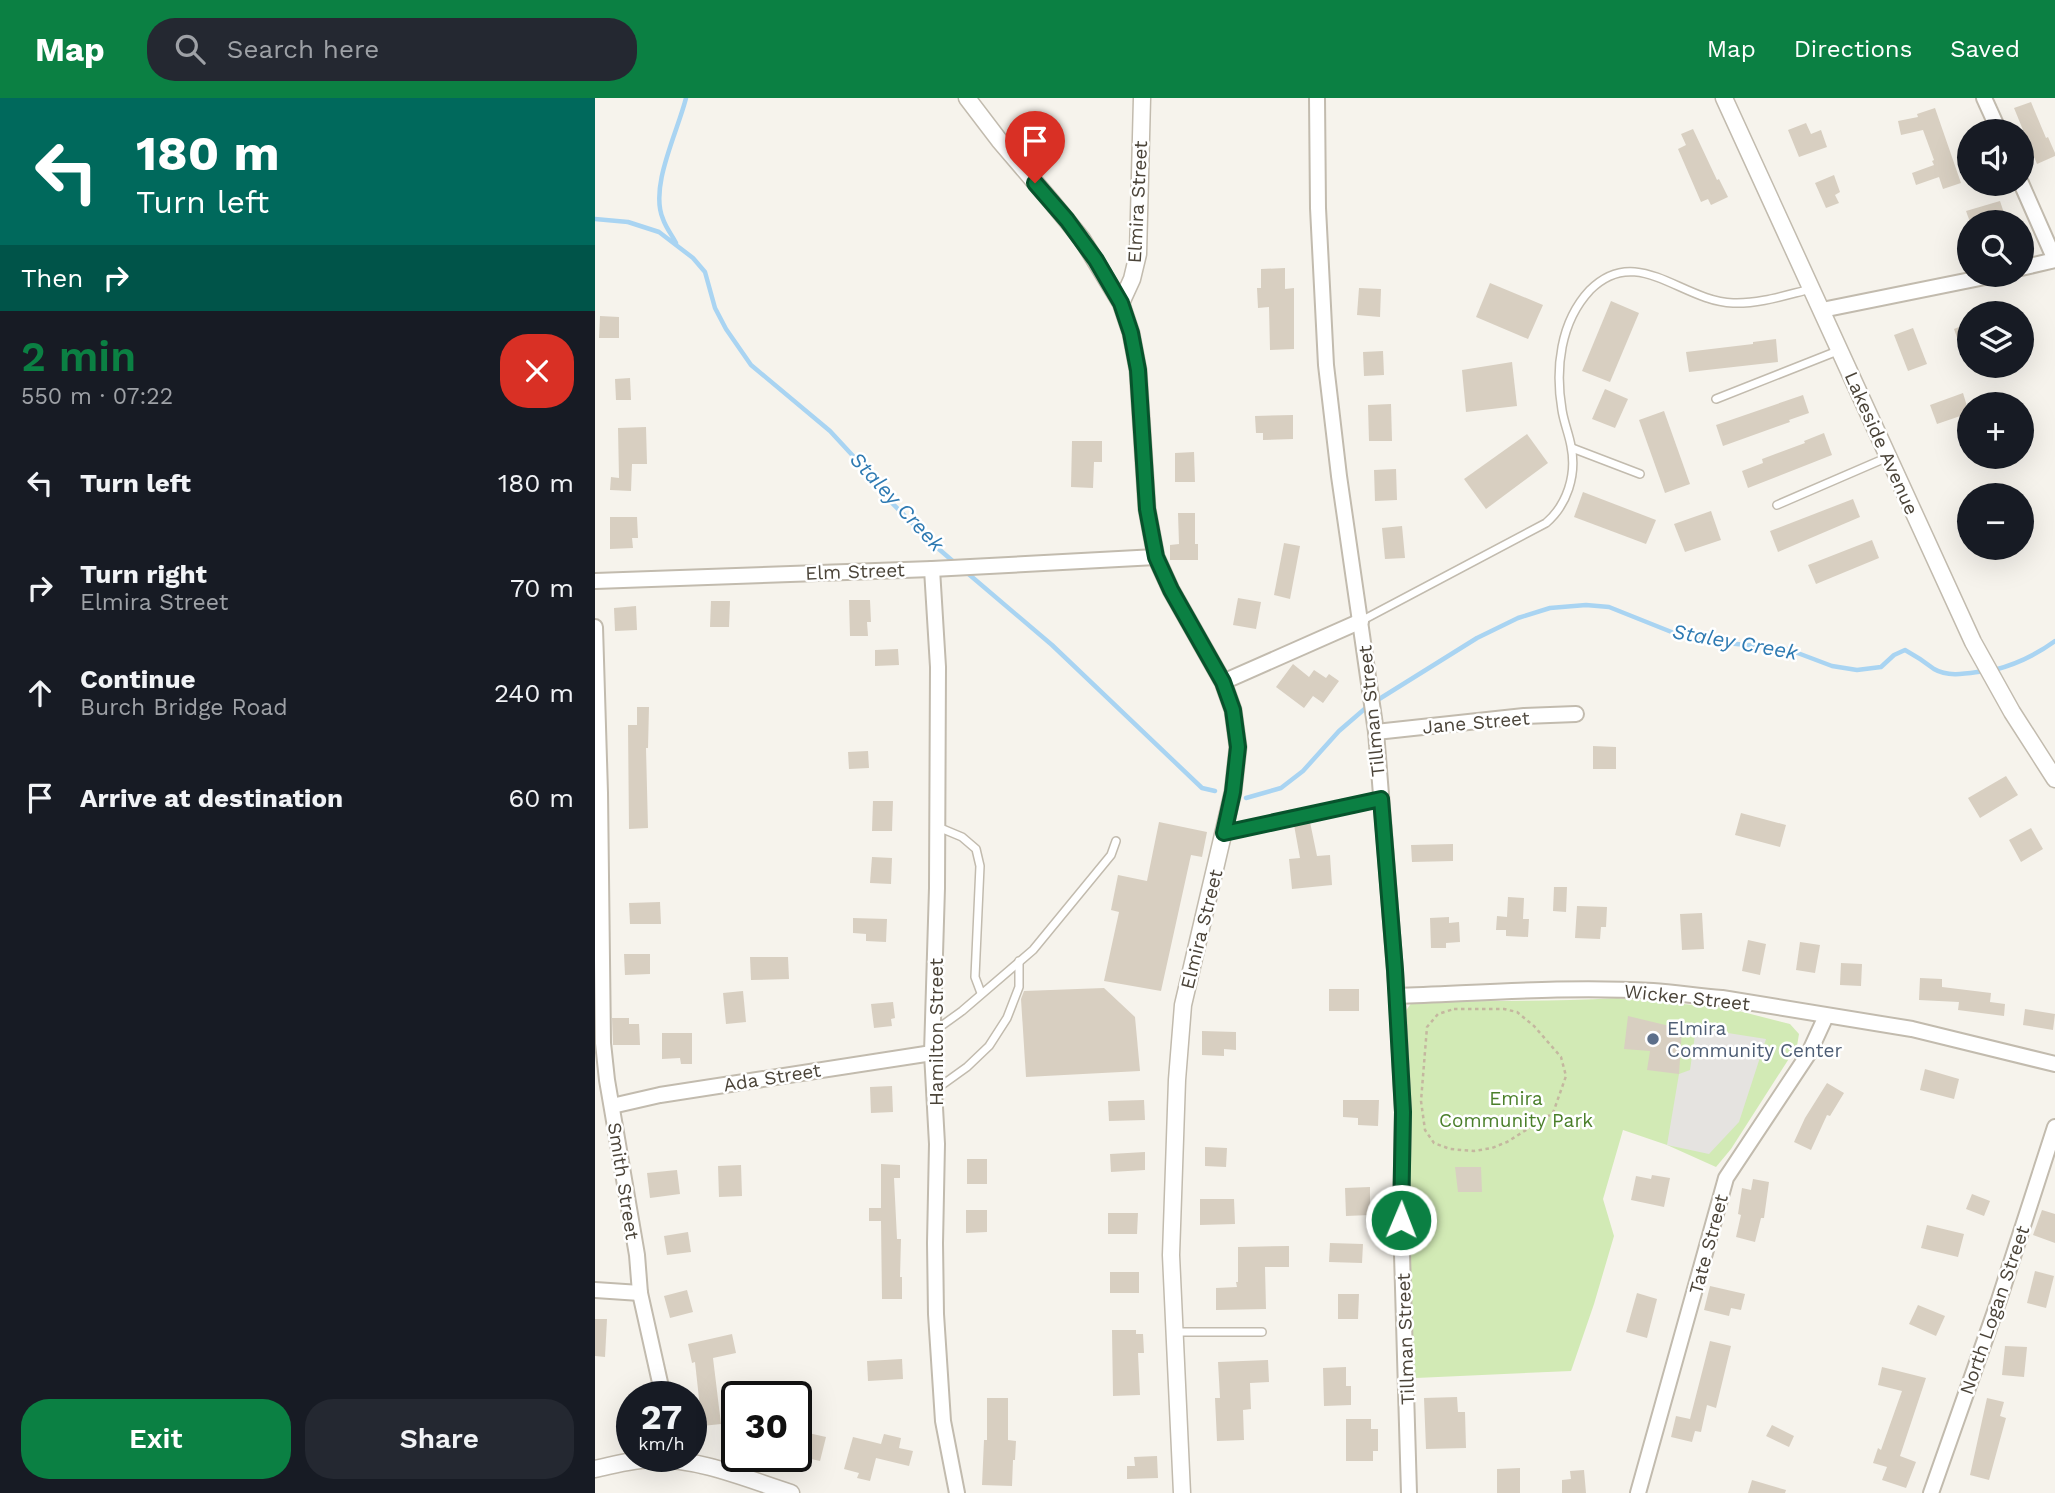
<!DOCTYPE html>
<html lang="en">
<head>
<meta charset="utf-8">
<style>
  body { margin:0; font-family:"Work Sans",sans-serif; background:#242831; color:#f1f3f6; height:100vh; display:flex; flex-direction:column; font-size:26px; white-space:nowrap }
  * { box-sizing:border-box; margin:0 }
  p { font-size:23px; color:#9ea1a6 }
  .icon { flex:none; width:38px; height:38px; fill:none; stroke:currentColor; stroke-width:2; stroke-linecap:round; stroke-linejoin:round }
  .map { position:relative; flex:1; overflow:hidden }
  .side { display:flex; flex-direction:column; background:#171b24; width:595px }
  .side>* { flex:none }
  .hud { background:#00695c; color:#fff; overflow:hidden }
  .controls { position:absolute; left:1362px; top:21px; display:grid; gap:14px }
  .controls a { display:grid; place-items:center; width:77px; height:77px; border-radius:50%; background:#171b24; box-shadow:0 7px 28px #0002; font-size:35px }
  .speed { position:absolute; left:21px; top:1283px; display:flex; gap:14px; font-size:35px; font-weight:700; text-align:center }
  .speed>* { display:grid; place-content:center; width:91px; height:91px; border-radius:50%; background:#171b24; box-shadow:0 7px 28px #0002; line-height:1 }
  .speed small { font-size:18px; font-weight:400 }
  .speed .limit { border:4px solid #111; border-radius:10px; background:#fff; color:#111 }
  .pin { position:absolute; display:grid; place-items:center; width:60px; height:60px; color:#fff; margin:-72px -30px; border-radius:50% 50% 50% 0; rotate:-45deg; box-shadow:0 0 7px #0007 }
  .pin .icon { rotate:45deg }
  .me { position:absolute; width:77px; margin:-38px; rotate:1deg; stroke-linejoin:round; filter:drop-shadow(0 0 5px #0008) }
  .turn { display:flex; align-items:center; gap:24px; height:147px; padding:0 21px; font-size:32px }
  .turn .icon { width:91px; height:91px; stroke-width:2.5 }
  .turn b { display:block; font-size:49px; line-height:60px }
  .then { display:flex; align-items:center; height:66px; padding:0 21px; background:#0003; gap:14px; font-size:26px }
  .round { display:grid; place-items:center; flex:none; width:74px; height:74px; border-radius:28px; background:#242831 }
  .summary { display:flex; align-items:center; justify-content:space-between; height:119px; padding:0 21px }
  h1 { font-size:42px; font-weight:600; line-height:52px; color:#0b8043 }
  .cta { display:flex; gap:14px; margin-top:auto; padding:14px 21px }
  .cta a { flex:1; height:80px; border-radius:28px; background:#0b8043; color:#fff; font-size:28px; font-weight:600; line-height:80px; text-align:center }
  .cta a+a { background:#242831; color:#f1f3f6 }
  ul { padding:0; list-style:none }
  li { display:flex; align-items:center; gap:21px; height:105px; padding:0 21px }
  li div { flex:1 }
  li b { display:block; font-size:26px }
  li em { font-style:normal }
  header { display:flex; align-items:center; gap:42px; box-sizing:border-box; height:98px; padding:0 35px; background:#0b8043; color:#fff }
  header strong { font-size:33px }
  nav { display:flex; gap:38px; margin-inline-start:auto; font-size:24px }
  .search { width:490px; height:63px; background:#242831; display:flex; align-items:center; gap:18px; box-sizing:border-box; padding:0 24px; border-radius:28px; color:#9ea1a6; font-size:26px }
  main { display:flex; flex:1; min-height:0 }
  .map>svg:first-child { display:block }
</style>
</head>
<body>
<header>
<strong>Map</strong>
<div class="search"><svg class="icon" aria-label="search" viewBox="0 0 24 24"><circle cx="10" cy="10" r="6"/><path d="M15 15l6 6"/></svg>Search here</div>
<nav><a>Map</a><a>Directions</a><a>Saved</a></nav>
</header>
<main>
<section class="side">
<div class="hud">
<div class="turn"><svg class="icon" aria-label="left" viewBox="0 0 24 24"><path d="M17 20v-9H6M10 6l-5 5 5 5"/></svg><div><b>180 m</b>Turn left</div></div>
<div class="then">Then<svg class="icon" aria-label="right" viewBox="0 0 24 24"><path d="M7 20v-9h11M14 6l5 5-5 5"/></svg></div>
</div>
<div class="summary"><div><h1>2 min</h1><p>550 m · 07:22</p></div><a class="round" style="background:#d93025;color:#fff"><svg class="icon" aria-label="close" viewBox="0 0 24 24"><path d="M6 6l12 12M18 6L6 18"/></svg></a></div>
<ul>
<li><svg class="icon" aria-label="left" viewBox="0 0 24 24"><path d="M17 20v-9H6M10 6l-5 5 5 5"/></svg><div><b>Turn left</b></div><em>180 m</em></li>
<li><svg class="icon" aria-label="right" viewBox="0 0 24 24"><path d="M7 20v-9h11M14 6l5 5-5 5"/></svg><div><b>Turn right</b><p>Elmira Street</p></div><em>70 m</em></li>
<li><svg class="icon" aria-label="ahead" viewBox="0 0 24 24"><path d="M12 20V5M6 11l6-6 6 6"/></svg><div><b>Continue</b><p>Burch Bridge Road</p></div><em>240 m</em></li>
<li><svg class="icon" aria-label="arrive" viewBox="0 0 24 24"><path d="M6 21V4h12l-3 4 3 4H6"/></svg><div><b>Arrive at destination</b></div><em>60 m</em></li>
</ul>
<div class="cta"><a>Exit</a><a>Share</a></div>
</section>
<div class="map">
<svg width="1460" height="1395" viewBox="0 0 1460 1395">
  <rect width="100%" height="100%" fill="#f6f3ec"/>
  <path fill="#d2eab5" d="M1022 900 1132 910 1195 926 1204 936 1202 948 1136 1051 1121 1069 1072 1047 1028 1032 1008 1101 1019 1138 999 1206 976 1273 821 1280 815 1276 808 917 817 904C886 902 954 904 1022 900Z"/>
  <path fill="#e5e3e0" d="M1101 930 1171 941 1144 1024 1114 1056 1072 1047 1084 976 1095 972Z"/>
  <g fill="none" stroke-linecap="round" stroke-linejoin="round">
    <g stroke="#a9d4f2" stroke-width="4.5">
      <path d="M0 121 33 124 64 134 98 160 110 174 120 210 131 231 156 267 235 333 259 359 286 394 338 446 360 465"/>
      <path d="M81 145C77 137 71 130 68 121 54 89 83 33 91 0"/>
      <path d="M370 473 457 547 607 690 620 693"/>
      <path d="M1399 572C1422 566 1441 557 1460 543"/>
      <path d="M781 603 882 540 923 520 955 510 991 507 1014 509 1084 537 1121 544 1192 551 1237 568 1262 572 1286 569 1299 557 1310 552C1321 558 1330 564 1339 571 1354 580 1374 575 1390 573"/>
      <path d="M651 700 686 690 708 673 744 633 773 608"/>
    </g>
  </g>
  <g fill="#d8cfc1">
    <path d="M1436 4 1451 40 1453 39 1460 55V58L1442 66 1419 10Z"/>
    <path d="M1340 10 1366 85 1348 91 1344 79 1321 87 1317 75 1339 67 1337 63 1339 62 1328 32 1306 37 1303 23 1323 19 1322 16Z"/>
    <path d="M1211 25 1216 36 1226 32 1232 49 1204 59 1193 32Z"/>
    <path d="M1098 31 1122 82 1124 81 1133 99 1116 107 1113 101 1106 104 1083 51 1091 47 1086 36Z"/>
    <path d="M1239 77 1245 94 1240 97 1244 105 1231 110 1220 85Z"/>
    <path d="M1405 103 1410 118 1389 124H1375L1371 113Z"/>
    <path d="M690 170V191L699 190V251L675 252 674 209 663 210 662 190H666V171Z"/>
    <path d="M895 185 948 207 933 241 881 219Z"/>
    <path d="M764 190 786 191 785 219 762 217Z"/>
    <path d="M1016 203 1044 215 1015 284 987 273Z"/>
    <path d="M5 218 24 219V240H4Z"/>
    <path d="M1374 225V268H1372L1359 231Z"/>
    <path d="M1318 230 1332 266 1313 273 1299 237Z"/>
    <path d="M1181 241 1183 264 1094 274 1091 254 1158 246V244Z"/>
    <path d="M788 253 789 277 769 278 768 254Z"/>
    <path d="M917 264 922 308 871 314 867 272Z"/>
    <path d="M35 280 36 302H21L20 281Z"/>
    <path d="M1010 291 1033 301 1020 330 997 321Z"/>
    <path d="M1368 295 1374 315 1342 326 1335 307Z"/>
    <path d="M1208 297 1214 315 1194 322 1195 324 1128 348 1121 327Z"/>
    <path d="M796 306 797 343H774L773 307Z"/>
    <path d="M1069 313 1095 386 1070 395 1044 322Z"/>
    <path d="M698 317V341L668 342V335H661L660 318Z"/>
    <path d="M51 329 52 366H37L36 393 15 392 16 379 24 380 23 330Z"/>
    <path d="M1229 335 1237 357 1153 390 1147 373 1168 365 1167 361 1210 345 1209 343Z"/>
    <path d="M932 336 953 365 891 411 869 381Z"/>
    <path d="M477 343H507V364H499L498 390 476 389Z"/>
    <path d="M599 354 600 384H580V355Z"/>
    <path d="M801 371 802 402 780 403 779 372Z"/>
    <path d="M988 394 1061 422 1051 446 979 419Z"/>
    <path d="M1258 401 1265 419 1183 454 1175 433Z"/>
    <path d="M1116 413 1126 442 1090 454 1079 426Z"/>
    <path d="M583 415H600V446H603V462H575V447L584 446Z"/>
    <path d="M15 419H42L43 440H37L38 450 15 451Z"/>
    <path d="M807 428 810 460 790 461 787 430Z"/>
    <path d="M1277 442 1284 460 1221 486 1213 467Z"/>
    <path d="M689 445 705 448 695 501 679 497Z"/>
    <path d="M643 500 666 504 661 531 638 527Z"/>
    <path d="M254 502H275L276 524H272L273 538H255Z"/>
    <path d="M116 503H135L134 529H115Z"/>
    <path d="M41 508 42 532 20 533 19 510Z"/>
    <path d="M303 551 304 567 280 568V552Z"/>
    <path d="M698 566 714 579 719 572 731 580 734 576 744 583 728 605 718 598 709 610 681 589Z"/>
    <path d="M42 609H54L53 650H51L53 730 34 731 33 627H42Z"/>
    <path d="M998 648 1021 649V671H998Z"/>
    <path d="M273 653 274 670 254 671 253 654Z"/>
    <path d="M1411 678 1423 697 1385 720 1373 700Z"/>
    <path d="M278 703H298L297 733H277Z"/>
    <path d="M1146 715 1191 727 1185 749 1140 737Z"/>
    <path d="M564 724 612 734 607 759 596 757 566 893 509 883 524 814 516 812 523 777 552 783Z"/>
    <path d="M715 724 722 758 735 757 737 787 697 791 694 761 705 760 699 727Z"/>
    <path d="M1436 730 1448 751 1426 764 1414 742Z"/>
    <path d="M858 746V763L817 764 816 747Z"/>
    <path d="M277 759 297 760 296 786 275 785Z"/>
    <path d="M959 789H972L971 814 958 813Z"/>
    <path d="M913 799 929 800 928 821H934L933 839 911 838V832H901L902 818 912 819Z"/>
    <path d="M65 804 66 826H35L34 805Z"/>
    <path d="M982 808 1012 809 1011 829H1006L1005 841 980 840Z"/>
    <path d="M1107 815 1109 851 1087 852 1085 816Z"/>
    <path d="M854 819V825L864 824 865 844 851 845V850H836L835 820Z"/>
    <path d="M258 820 292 821 291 844 271 843V836L258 835Z"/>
    <path d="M1153 842 1171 846 1165 877 1147 873Z"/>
    <path d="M1205 844 1225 847 1220 875 1201 872Z"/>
    <path d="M29 856H55V876L30 877Z"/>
    <path d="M155 859H193L194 881 156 882Z"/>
    <path d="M1246 865 1267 866 1266 888 1245 887Z"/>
    <path d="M1325 880 1347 881V889L1396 895 1395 904 1410 906 1409 918 1363 912 1364 904 1324 902Z"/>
    <path d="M509 890 540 919 545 973 431 979 426 901 429 893Z"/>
    <rect x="734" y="891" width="30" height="22"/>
    <path d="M148 893 151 924 131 926 128 895Z"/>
    <path d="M298 904 300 920 296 921 297 928 279 930 276 906Z"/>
    <path d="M1430 911 1460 916 1458 932 1428 927Z"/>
    <path d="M1033 918 1087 931 1084 976 1052 972 1055 953 1029 951Z"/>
    <path d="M17 920H34V926H44L45 947H18Z"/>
    <path d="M607 933 641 934V952L629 951V958L607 957Z"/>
    <path d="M67 935H97V966H86L85 960 67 961Z"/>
    <path d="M1330 971 1364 981 1359 1001 1325 992Z"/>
    <path d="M1232 985 1249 995 1235 1018 1232 1017 1216 1052 1199 1044 1210 1020Z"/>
    <path d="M297 988 298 1014 276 1015 275 989Z"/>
    <path d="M549 1002 550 1022 514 1023 513 1003Z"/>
    <path d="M748 1002H784L783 1028 763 1027V1020L748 1019Z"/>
    <path d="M610 1049 632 1050 631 1069 610 1068Z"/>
    <path d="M550 1054V1072L516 1074 515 1056Z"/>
    <rect x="372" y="1061" width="20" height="25"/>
    <path d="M286 1066 305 1067V1080H299L302 1141H306L305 1179H307V1201H287L286 1123H274V1110H286Z"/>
    <path d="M146 1067 147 1098 124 1099 123 1068Z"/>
    <path d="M860 1069H886L887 1094H863Z"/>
    <path d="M82 1072 85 1096 55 1100 52 1075Z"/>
    <path d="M1057 1077 1075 1080 1069 1109 1036 1102 1041 1078 1056 1081Z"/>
    <path d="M1158 1081 1174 1084 1169 1120H1166L1160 1144 1141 1139 1146 1117 1143 1116 1147 1090 1156 1092Z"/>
    <path d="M775 1089V1117L751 1118 750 1090Z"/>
    <path d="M1377 1096 1395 1103 1389 1118 1371 1111Z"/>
    <path d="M605 1101H639L640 1126 605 1127Z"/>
    <path d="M371 1112H392V1134L371 1135Z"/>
    <path d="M1447 1112 1460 1116V1145L1438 1137Z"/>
    <path d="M513 1115H543L542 1136H513Z"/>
    <path d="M1332 1127 1369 1136 1363 1159 1326 1150Z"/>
    <path d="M93 1134 96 1154 72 1157 69 1138Z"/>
    <path d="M735 1145 768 1146 767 1165 734 1164Z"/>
    <path d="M694 1148V1169H670L671 1211 621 1212V1190L642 1189 641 1184H643V1149Z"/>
    <path d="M1440 1173 1459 1178 1451 1210 1432 1205Z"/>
    <rect x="515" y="1174" width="29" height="21"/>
    <path d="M1115 1188 1150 1196 1146 1212 1136 1210 1134 1218 1109 1212Z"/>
    <path d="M92 1192 98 1214 75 1220 69 1198Z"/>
    <path d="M1042 1195 1062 1201 1052 1240 1031 1234Z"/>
    <path d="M743 1196H764L763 1221H743Z"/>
    <path d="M1323 1207 1350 1218 1341 1238 1314 1226Z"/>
    <path d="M0 1221H12L10 1259 0 1258Z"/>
    <path d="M517 1232H541V1236H548L549 1255H543L545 1297 518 1298Z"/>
    <path d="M137 1236 141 1255 118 1260 126 1326 107 1328 100 1264 97 1265 93 1246Z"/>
    <path d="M1115 1243 1136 1248 1121 1310 1112 1307 1106 1334 1100 1333 1097 1344 1076 1339 1081 1318 1095 1321Z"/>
    <path d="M1410 1248 1432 1249 1429 1279 1407 1277Z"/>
    <path d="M307 1261 308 1281 273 1283 272 1263Z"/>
    <path d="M673 1262 674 1284 655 1285 656 1311 648 1312 649 1342 622 1343 620 1300H625L623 1264Z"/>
    <path d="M751 1269V1288H756V1307L729 1308 728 1270Z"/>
    <path d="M1287 1269 1331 1280 1305 1358 1321 1364 1311 1390 1287 1382 1292 1369 1278 1365 1283 1350 1286 1352 1307 1293 1283 1287Z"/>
    <path d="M862 1299 863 1314H870L871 1350 831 1351 829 1300Z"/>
    <path d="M392 1300H413V1342L421 1343 420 1362H418L417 1388 387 1387 389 1342H392Z"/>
    <path d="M1392 1300 1409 1304 1405 1318 1411 1320 1394 1382 1375 1377Z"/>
    <path d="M751 1321H776V1331H783V1353H778V1363H751Z"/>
    <path d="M1177 1327 1199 1338 1194 1349 1171 1338Z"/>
    <path d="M209 1334 231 1339 225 1363 203 1358Z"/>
    <path d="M289 1336 306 1340 304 1350 318 1353 314 1368 281 1360 275 1383 262 1380 264 1375 249 1371 258 1339 286 1346Z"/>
    <path d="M562 1358 563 1380 532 1381V1368H540L539 1359Z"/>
    <path d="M925 1370V1395H902V1371Z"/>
    <path d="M989 1372 991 1395H967V1382L976 1381 975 1373Z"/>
    <path d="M1157 1382 1191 1392 1190 1395H1153Z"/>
  </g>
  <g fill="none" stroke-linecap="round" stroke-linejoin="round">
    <defs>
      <g id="service">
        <path d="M1121 301 1245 252"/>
        <path d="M977 350 1045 376"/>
        <path d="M1182 407 1293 359"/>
        <path d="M766 523 951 425C972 407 982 377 976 348 974 336 969 325 967 312 960 271 965 224 995 192 1042 145 1086 203 1138 205 1164 206 1191 197 1216 191"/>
        <path d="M343 729 367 739 381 751 385 768 380 879 386 895"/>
        <path d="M629 735 786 701"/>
        <path d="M338 934 367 913 438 852 516 757 521 743"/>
        <path d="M340 992 372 969 394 948 412 920 424 889V863"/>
        <path d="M580 1234H667"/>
      </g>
      <g id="minor">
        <path d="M722 0 723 110 731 267 744 378 781 634 802 898 808 1014 806 1122 814 1395"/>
        <path d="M1389 0 1404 33"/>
        <path d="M1426 85 1460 162 1426 170"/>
        <path d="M1227 212 1400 177"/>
        <path d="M337 471 343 569 342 790 337 955 342 1046 340 1145 341 1216 348 1323 362 1395"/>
        <path d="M0 483 337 471 561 459"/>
        <path d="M0 529 5 695 8 945 12 982 42 1157 45 1195 68 1298"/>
        <path d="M628 584 766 523"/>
        <path d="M781 634 929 618 981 616"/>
        <path d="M802 898C887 895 973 888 1058 893 1081 894 1104 899 1127 900L1317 931 1460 966"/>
        <path d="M17 1008 65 997 337 955"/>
        <path d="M0 1192 45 1195"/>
        <path d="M1043 1395 1131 1080 1214 955 1231 918"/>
        <path d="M1336 1395 1404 1202 1460 1029"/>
      </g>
      <g id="tertiary">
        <path d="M372 0 404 42 456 103 487 141 526 205 536 235 543 272 552 411 561 459 576 492 628 584 638 612 643 649 638 694 588 907 582 982 576 1157 587 1395"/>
        <path d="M1129 0 1378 544 1417 614 1460 681"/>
        <path d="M526 205 537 181 543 156 547 0"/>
        <path d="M0 1371C19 1367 39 1361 59 1361 106 1361 152 1381 196 1395"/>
      </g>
    </defs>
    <use href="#service" stroke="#c2bbae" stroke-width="10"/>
    <use href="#minor" stroke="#c2bbae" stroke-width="18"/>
    <use href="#tertiary" stroke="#c2bbae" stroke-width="19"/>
    <path stroke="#c4b79f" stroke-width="2.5" stroke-dasharray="3.5 3.5" stroke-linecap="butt" d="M859 911H909L922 914 939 928 966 959 971 978 958 1015 912 1044 897 1050 879 1053 855 1051 839 1045 830 1032 826 1003 832 929 843 916Z"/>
    <use href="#service" stroke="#fff" stroke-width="7"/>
    <use href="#minor" stroke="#fff" stroke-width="14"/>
    <use href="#tertiary" stroke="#fff" stroke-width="16"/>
  </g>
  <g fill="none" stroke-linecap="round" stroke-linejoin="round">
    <defs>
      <path id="route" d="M440 85 472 122 501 162 526 205 536 235 543 272 552 411 561 459 576 492 628 584 638 612 643 649 638 694 629 735 786 701 800 872 808 1014 806 1122"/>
    </defs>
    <use href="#route" stroke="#07532c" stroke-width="18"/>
    <use href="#route" stroke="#0b8043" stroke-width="12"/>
  </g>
  <circle fill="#5c6f8a" stroke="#fff" stroke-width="2.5" cx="1058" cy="941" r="7"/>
  <g text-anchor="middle" stroke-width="5" stroke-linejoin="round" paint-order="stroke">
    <g font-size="19" fill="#4b4439" stroke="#fff">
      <text transform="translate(542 104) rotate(-87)" y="7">Elmira Street</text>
      <text transform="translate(1287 345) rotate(66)" y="7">Lakeside Avenue</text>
      <text transform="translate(260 473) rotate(-2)" y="7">Elm Street</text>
      <text transform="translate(776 613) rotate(-96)" y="7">Tillman Street</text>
      <text transform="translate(881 624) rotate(-5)" y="7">Jane Street</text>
      <text transform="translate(606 831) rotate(-76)" y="7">Elmira Street</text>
      <text transform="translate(1092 899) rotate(6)" y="7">Wicker Street</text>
      <text transform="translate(341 934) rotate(-90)" y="7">Hamilton Street</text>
      <text transform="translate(177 979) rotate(-9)" y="7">Ada Street</text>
      <text transform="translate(29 1083) rotate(81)" y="7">Smith Street</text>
      <text transform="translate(1113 1146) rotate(-75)" y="7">Tate Street</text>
      <text transform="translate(1399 1212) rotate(-71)" y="7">North Logan Street</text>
      <text transform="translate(810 1241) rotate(-92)" y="7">Tillman Street</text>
    </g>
    <g font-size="19" fill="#4e5e75" stroke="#fff" text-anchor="start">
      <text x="1072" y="937">Elmira<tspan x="1072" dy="22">Community Center</tspan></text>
    </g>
    <g font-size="19" fill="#4a7f2a" stroke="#fff">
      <text x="921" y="1007">Emira<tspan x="921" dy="22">Community Park</tspan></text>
    </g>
    <g font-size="21" font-style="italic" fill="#2e7ab2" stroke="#fff">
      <text transform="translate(302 404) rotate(47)" y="7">Staley Creek</text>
      <text transform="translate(1140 544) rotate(10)" y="7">Staley Creek</text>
    </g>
  </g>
</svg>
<div class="controls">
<a><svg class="icon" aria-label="sound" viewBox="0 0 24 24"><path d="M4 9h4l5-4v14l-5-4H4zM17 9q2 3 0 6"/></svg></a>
<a><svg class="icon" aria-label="search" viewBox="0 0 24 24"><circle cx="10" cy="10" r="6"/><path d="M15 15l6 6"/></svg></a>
<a><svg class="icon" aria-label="layers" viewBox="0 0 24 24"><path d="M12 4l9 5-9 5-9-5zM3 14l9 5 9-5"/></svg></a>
<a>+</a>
<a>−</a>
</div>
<div class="speed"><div>27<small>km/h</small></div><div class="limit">30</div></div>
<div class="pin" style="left:440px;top:85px;background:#d93025"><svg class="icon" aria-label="arrive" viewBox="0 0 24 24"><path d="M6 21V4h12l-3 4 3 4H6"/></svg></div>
<svg class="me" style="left:806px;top:1122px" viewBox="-20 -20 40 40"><circle r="17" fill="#0b8043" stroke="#fff" stroke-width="3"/><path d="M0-11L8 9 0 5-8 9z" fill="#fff"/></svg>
</div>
</main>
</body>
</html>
